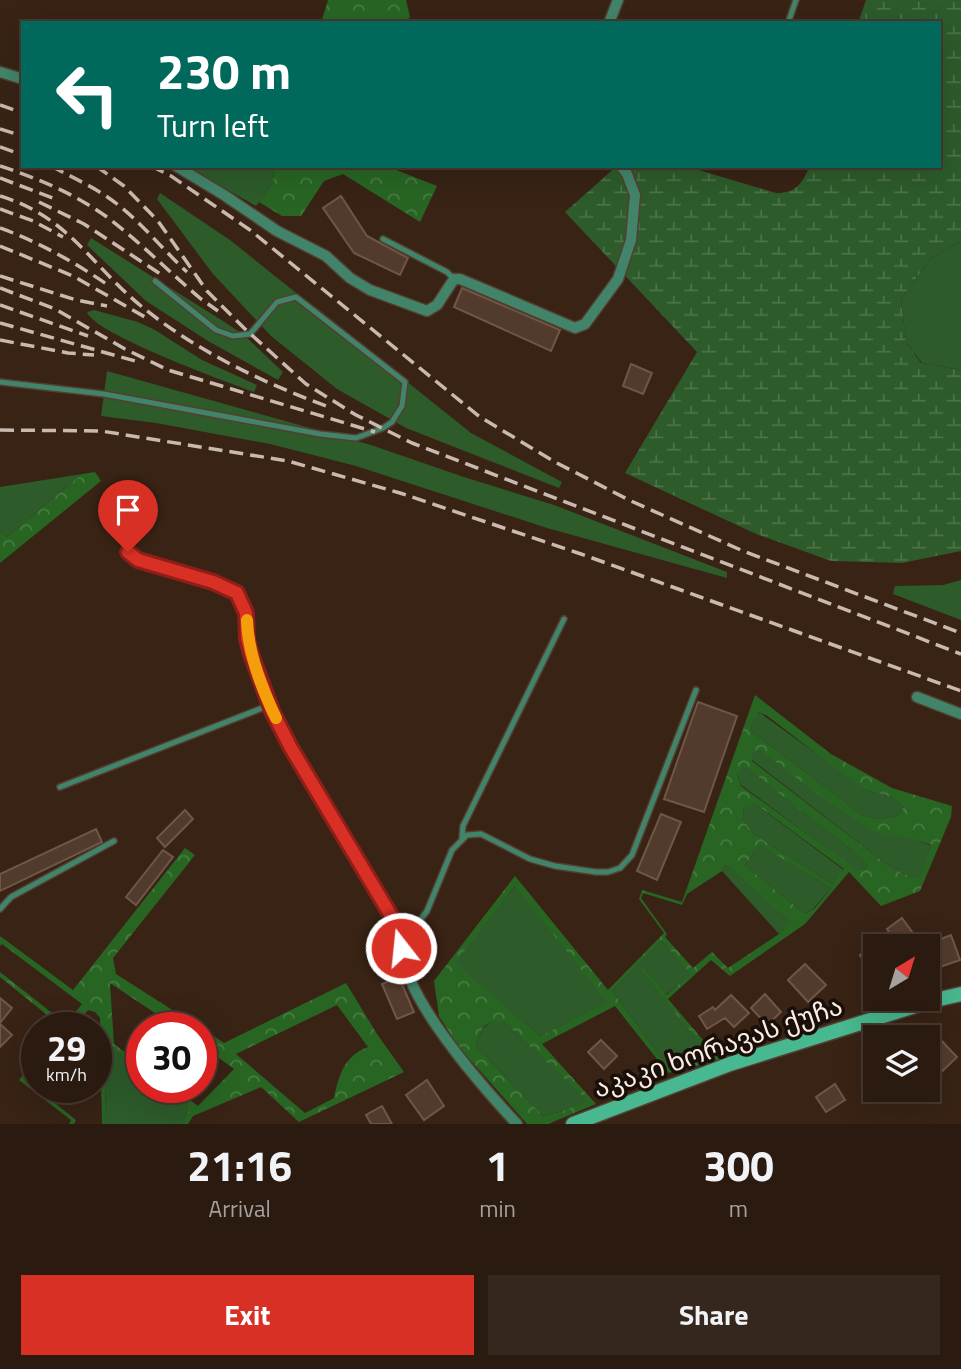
<!DOCTYPE html>
<html lang="en">
<head>
<meta charset="utf-8">
<style>
  body { margin:0; font-family:"Titillium Web","Noto Sans Georgian",sans-serif; background:#36271e; color:#f1f3f6; height:100vh; display:flex; flex-direction:column; font-size:26px; white-space:nowrap }
  * { box-sizing:border-box; margin:0 }
  p { font-size:23px; color:#a5a19f }
  .icon { flex:none; width:38px; height:38px; fill:none; stroke:currentColor; stroke-width:2; stroke-linecap:round; stroke-linejoin:round }
  .map { position:relative; height:1124px; overflow:hidden }
  .side { display:flex; flex-direction:column; background:#2a1a10; flex:1 }
  .side>* { flex:none }
  .banner { position:absolute; left:21px; top:21px; width:920px; height:147px; border-radius:0px; box-shadow:0 7px 28px #0002,0 0 0 2px #463830; background:#00695c; color:#fff; overflow:hidden }
  .needle { width:46px; rotate:38deg }
  .fabs { position:absolute; left:863px; top:934px; display:grid; gap:14px }
  .fabs a { display:grid; place-items:center; width:77px; height:77px; border-radius:0px; background:#2a1a10; box-shadow:0 7px 28px #0002,0 0 0 2px #463830; font-size:35px }
  .speed { position:absolute; left:21px; top:1012px; display:flex; gap:14px; font-size:35px; font-weight:700; text-align:center }
  .speed>* { display:grid; place-content:center; width:91px; height:91px; border-radius:50%; background:#2a1a10; box-shadow:0 7px 28px #0002,0 0 0 2px #463830; line-height:1 }
  .speed small { font-size:18px; font-weight:400 }
  .speed .limit { border:10px solid #d22; background:#fff; color:#111 }
  .pin { position:absolute; display:grid; place-items:center; width:60px; height:60px; color:#fff; margin:-72px -30px; border-radius:50% 50% 50% 0; rotate:-45deg; box-shadow:0 0 7px #0007 }
  .pin .icon { rotate:45deg }
  .me { position:absolute; width:77px; margin:-38px; rotate:344deg; stroke-linejoin:round; filter:drop-shadow(0 0 5px #0008) }
  .turn { display:flex; align-items:center; gap:24px; height:147px; padding:0 21px; font-size:32px }
  .turn .icon { width:91px; height:91px; stroke-width:2.5 }
  .turn b { display:block; font-size:49px; line-height:60px }
  .eta { display:flex; justify-content:space-evenly; align-items:center; height:119px; text-align:center }
  .eta b { font-size:42px; font-weight:700; line-height:49px }
  .button { display:flex; gap:14px; margin-top:auto; padding:14px 21px }
  .button a { flex:1; height:80px; border-radius:0px; background:#d93025; color:#fff; font-size:28px; font-weight:700; line-height:80px; text-align:center }
  .button a+a { background:#36271e; color:#f1f3f6 }
  .map>svg:first-child { display:block }
</style>
</head>
<body>
<div class="map">
<svg width="961" height="1124" viewBox="0 0 961 1124">
  <defs>
    <pattern id="forest-crowns" width="20" height="18" patternUnits="userSpaceOnUse" patternTransform="scale(1.75)"><rect width="20" height="18" fill="#286523"/><path d="M2 6a3 3 0 1 1 6 0M12 15a3 3 0 1 1 6 0" fill="none" stroke="#487b43"/></pattern>
    <pattern id="wetland-marsh" width="20" height="14" patternUnits="userSpaceOnUse" patternTransform="scale(1.75)"><rect width="20" height="14" fill="#2d5b2a"/><path d="M1 5h8M5 5V1M11 12h8M15 12V8" fill="none" stroke="#4c7349"/></pattern>
  </defs>
  <rect width="100%" height="100%" fill="#382315"/>
  <g fill="#2d5b2a">
    <path d="M193 166H274L273 183 256 206 191 169Z"/>
    <path d="M160 193 230 240 471 433 562 482 559 488 406 428 337 389 271 336 213 274 157 199Z"/>
    <path d="M91 238 226 323 244 335 283 372 278 380 208 341 146 301 87 245Z"/>
    <path d="M961 241V370L922 363 906 342 901 299 931 258Z"/>
    <path d="M94 310 138 322 155 330 202 360 257 385 254 392C227 382 94 334 87 312Z"/>
    <path d="M107 371 371 445 467 478 554 505 727 572V578L547 528 356 466 270 444 156 423 101 416Z"/>
    <path d="M82 474 7 537 0 531V487Z"/>
    <path d="M961 580V620L893 594 895 586 943 585Z"/>
    <path d="M759 712 868 791 891 797 904 807 897 816 879 819 862 815 752 732 751 725Z"/>
    <path d="M759 748C781 764 802 783 824 798 855 821 896 834 933 846L920 880 910 877 889 866 752 760V753Z"/>
    <path d="M743 765 853 851 867 865 865 869 857 871 741 785 737 774Z"/>
    <path d="M754 803 844 870 832 884 754 834 743 820 744 806Z"/>
    <path d="M757 843 831 888 814 908 805 914 745 865 754 853Z"/>
    <path d="M726 865 792 922 779 934 722 871Z"/>
    <path d="M516 885 608 1002 540 1036 454 963Z"/>
    <path d="M662 941 692 974 665 995 645 968 641 971 712 1057 670 1069 612 991Z"/>
    <path d="M493 1021H503L588 1100 563 1111 543 1116 475 1045 484 1027Z"/>
    <path d="M104 1043 142 1070V1087H165L186 1102 189 1111 181 1124H106Z"/>
  </g>
  <g fill="url(#forest-crowns)" fill-rule="evenodd">
    <path d="M328 0H406L410 17 405 23H321Z"/>
    <path d="M274 166H386L437 186 420 222 343 174 324 181 301 216H282L259 202 273 183Z"/>
    <path d="M95 472 101 481 0 563V531L7 537 82 474Z"/>
    <path d="M755 695 831 754 892 788 952 806 951 817 920 891 881 906 849 872 805 924 730 976 711 960 668 999 720 1060 668 1073 615 1006 542 1044 596 1104 548 1124H527L458 1046 439 1016 434 981 515 876 608 990 664 933 639 899 642 890 682 902ZM759 712 766 715 847 777 868 791 891 797 904 807 897 816 879 819 862 815 752 732 751 725ZM759 749 824 799 873 831 903 837 932 845 920 879 910 877 889 866 752 761V753ZM744 766 853 851 867 865 865 869 857 870 741 786 737 774ZM754 803 844 869 832 884 754 834 743 820 744 807ZM758 844 831 888 815 908 805 914 745 865 754 853ZM726 865 791 922 779 934 728 968 712 952 693 968 665 937 667 934 641 898 643 893 682 905 687 894 722 871ZM515 886 607 1002 540 1036 455 963ZM662 941 691 974 666 995 644 967 641 971 711 1057 670 1069 612 991ZM494 1021H503L587 1100 563 1111 543 1116 475 1045 484 1026Z"/>
    <path d="M185 848 195 855 113 958 116 974 199 1027H176L110 983 114 1044 142 1065V1070L104 1043 106 1124H102L100 1018 95 1012 88 1010 74 1027H62L0 977V972L66 1024 82 1004 2 944 0 946V936L73 990Z"/>
    <path d="M346 983 377 1034 404 1072 299 1122 261 1087 193 1116 188 1124H181L189 1111 186 1102 165 1087H172L198 1106 234 1069 201 1045V1028L224 1043ZM337 1005 368 1047C344 1056 339 1075 334 1098L305 1113 236 1054Z"/>
    <path d="M37 1058V1071L28 1082 76 1120 74 1124H69L71 1120 19 1080Z"/>
  </g>
  <path fill="url(#wetland-marsh)" d="M866 0H961V241L931 258 901 299 906 342 921 363 961 370V551L902 563 831 561 754 533 625 473 697 352 565 212 617 166H685L776 193C797 193 802 183 810 166H940V23H858Z"/>
  <g fill="#523b2d" stroke="#6f5748" stroke-width="2">
    <path d="M341 196 367 236 408 258 400 275 354 253 323 208Z"/>
    <path d="M462 288 560 330 551 351 454 307Z"/>
    <path d="M631 364 652 373 643 394 623 386Z"/>
    <path d="M698 702 737 716 704 812 664 799Z"/>
    <path d="M185 810 193 819 165 847 157 838Z"/>
    <path d="M661 814 681 822 657 880 637 871Z"/>
    <path d="M96 829 102 842 0 891V874Z"/>
    <path d="M163 850 173 857 136 905 126 897Z"/>
    <path d="M902 918 923 947H875V983L860 955 892 937 887 929Z"/>
    <path d="M951 935 960 960 940 967 938 962 928 966V944Z"/>
    <path d="M805 964 826 985 808 1002 788 980Z"/>
    <path d="M399 977 414 1012 397 1019 382 984Z"/>
    <path d="M765 994 781 1012 767 1025 751 1008Z"/>
    <path d="M731 995 749 1013 734 1027 725 1018 707 1029 699 1016 713 1007 715 1010Z"/>
    <path d="M0 998 12 1008 0 1023Z"/>
    <path d="M0 1024 12 1035 0 1047Z"/>
    <path d="M937 1036 957 1057 928 1085V1045Z"/>
    <path d="M601 1040 617 1056 604 1069 588 1052Z"/>
    <path d="M427 1080 444 1106 424 1120 406 1095Z"/>
    <path d="M835 1084 845 1100 826 1112 816 1097Z"/>
    <path d="M382 1106 392 1124H371L366 1115Z"/>
  </g>
  <g fill="none" stroke-linecap="round" stroke-linejoin="round">
    <defs>
      <g id="lane">
        <path d="M788 23 796 0"/>
        <path d="M383 239 447 272 454 279"/>
        <path d="M0 382 104 394 320 434 356 438 383 428 392 422 402 406 405 382 296 297 277 302 250 334 233 336 216 330 155 281"/>
        <path d="M136 500C128 524 115 542 138 560L213 582 237 593 246 613 247 639 272 711 291 748 399 929 407 938 427 911 452 850 467 835 481 834 530 859 555 866 596 872H608L620 868 632 855 696 690"/>
        <path d="M60 787 270 705"/>
        <path d="M462 838 463 826 564 619"/>
        <path d="M0 909 11 897 114 841"/>
      </g>
      <g id="street">
        <path d="M609 23 618 0"/>
        <path d="M0 72 23 79"/>
        <path d="M176 166 224 195 277 231 326 256 350 278 370 290 427 311 437 305 454 279H460L575 328 585 324 618 279 631 240 635 195 627 174 621 166"/>
        <path d="M917 697 961 714"/>
        <path d="M407 938C382 976 490 1095 517 1124"/>
      </g>
      <path id="secondary" d="M573 1124 730 1064 931 1001 961 994"/>
    </defs>
    <use href="#lane" stroke="#533f32" stroke-width="8"/>
    <use href="#street" stroke="#533f32" stroke-width="13"/>
    <use href="#secondary" stroke="#533f32" stroke-width="17"/>
    <use href="#lane" stroke="#42846a" stroke-width="5"/>
    <use href="#street" stroke="#42846a" stroke-width="10"/>
    <use href="#secondary" stroke="#47b88f" stroke-width="14"/>
    <g stroke="#c9b9af" stroke-width="3.5" stroke-dasharray="14 7" stroke-linecap="butt">
      <path d="M0 105 23 113"/>
      <path d="M0 129 23 136"/>
      <path d="M0 147 23 155"/>
      <path d="M0 166C37 178 75 194 107 217 140 242 169 272 201 299L218 311"/>
      <path d="M51 166C73 178 97 188 117 204 143 224 163 250 187 272"/>
      <path d="M96 166 124 186 158 221 207 291 244 328 306 384 356 415 412 443 961 654"/>
      <path d="M151 166 171 176 250 230 480 417 555 462 631 501 743 551 961 633"/>
      <path d="M0 178 55 199"/>
      <path d="M0 196C69 217 89 263 141 306 196 351 265 384 332 408"/>
      <path d="M39 202 84 224 162 275"/>
      <path d="M0 209 33 221 63 237"/>
      <path d="M0 228C39 242 74 262 108 285"/>
      <path d="M0 246 73 276 145 317"/>
      <path d="M0 276 76 300 107 306"/>
      <path d="M0 288 55 309 125 349 168 370 375 432"/>
      <path d="M0 305 88 336"/>
      <path d="M0 323 135 361"/>
      <path d="M0 340 68 353 94 355"/>
      <path d="M0 430 101 431 288 461 400 493 581 554 961 691"/>
    </g>
  </g>
  <g fill="none" stroke-linecap="round" stroke-linejoin="round">
    <defs>
      <path id="route" d="M128 552 138 560 213 582 237 593 246 613 247 639 251 654 272 711 291 748 399 929 407 938 401 948"/>
    </defs>
    <use href="#route" stroke="#8d1f18" stroke-width="18"/>
    <use href="#route" stroke="#d93025" stroke-width="12"/>
    <path stroke="#f59e0b" stroke-width="12" d="M247 620C248 653 261 687 276 718"/>
  </g>
  <g text-anchor="middle" stroke-width="7" stroke-linejoin="round" paint-order="stroke">
    <g font-size="26" fill="#fbece4" stroke="#180f09">
      <text transform="translate(718 1047) rotate(-19)" y="9">აკაკი ხორავას ქუჩა</text>
    </g>
  </g>
</svg>
<div class="fabs">
<a><svg class="needle" viewBox="-14 -14 28 28"><path d="M0-13l5 13h-10z" fill="#e53935"/><path d="M0 13l5-13h-10z" fill="#a5a19f"/></svg></a>
<a><svg class="icon" aria-label="layers" viewBox="0 0 24 24"><path d="M12 4l9 5-9 5-9-5zM3 14l9 5 9-5"/></svg></a>
</div>
<div class="speed"><div>29<small>km/h</small></div><div class="limit">30</div></div>
<div class="pin" style="left:128px;top:552px;background:#d93025"><svg class="icon" aria-label="arrive" viewBox="0 0 24 24"><path d="M6 21V4h12l-3 4 3 4H6"/></svg></div>
<svg class="me" style="left:401px;top:948px" viewBox="-20 -20 40 40"><circle r="17" fill="#d93025" stroke="#fff" stroke-width="3"/><path d="M0-11L8 9 0 5-8 9z" fill="#fff"/></svg>
<div class="banner">
<div class="turn"><svg class="icon" aria-label="left" viewBox="0 0 24 24"><path d="M17 20v-9H6M10 6l-5 5 5 5"/></svg><div><b>230 m</b>Turn left</div></div>
</div>
</div>
<section class="side">
<div class="eta">
<div><b>21:16</b><p>Arrival</p></div>
<div><b>1</b><p>min</p></div>
<div><b>300</b><p>m</p></div>
</div>
<div class="button"><a>Exit</a><a>Share</a></div>
</section>
</body>
</html>
